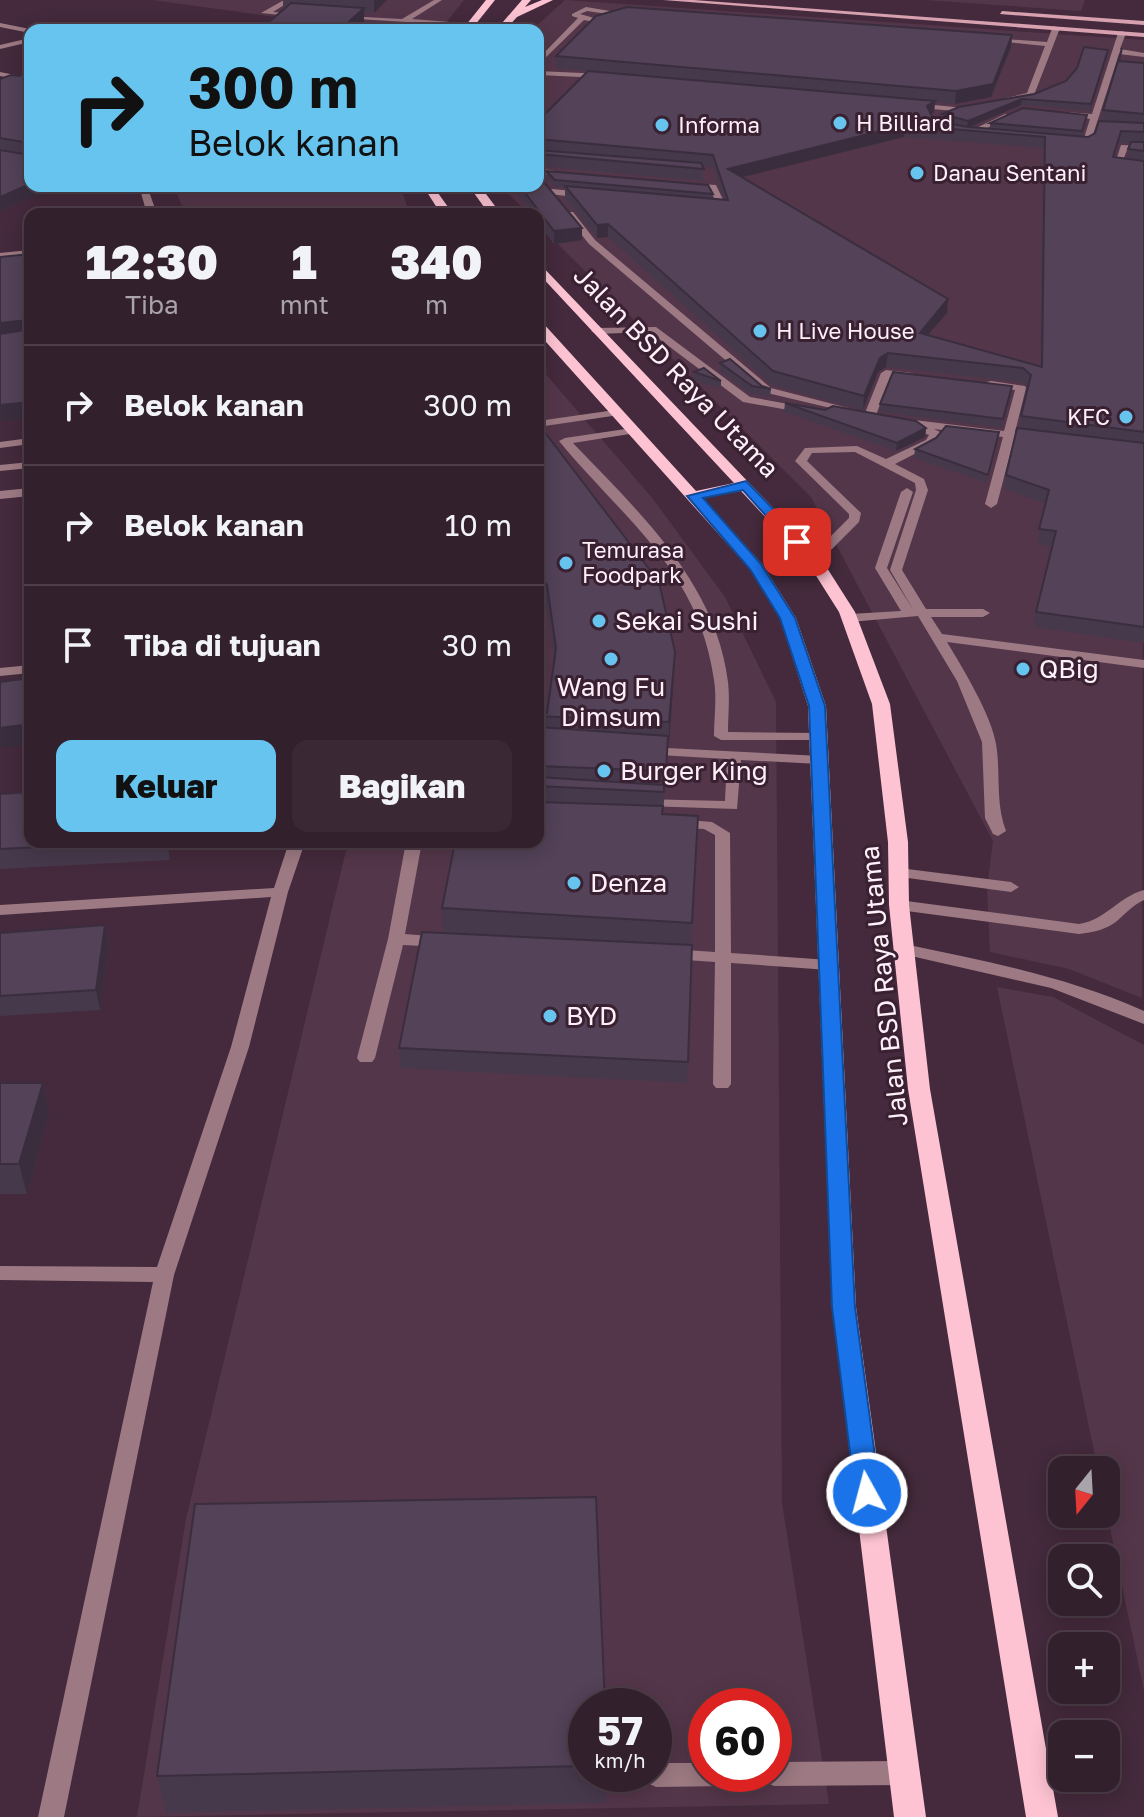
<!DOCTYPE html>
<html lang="id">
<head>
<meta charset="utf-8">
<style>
  body { margin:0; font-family:"Golos Text",sans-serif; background:#3b2835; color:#f1f3f6; height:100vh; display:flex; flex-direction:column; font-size:30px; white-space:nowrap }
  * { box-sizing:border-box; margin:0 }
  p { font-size:26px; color:#a9a3aa }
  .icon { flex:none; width:44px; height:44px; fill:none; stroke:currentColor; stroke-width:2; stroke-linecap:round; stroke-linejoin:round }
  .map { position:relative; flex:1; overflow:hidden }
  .drawer { position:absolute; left:24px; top:208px; width:520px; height:640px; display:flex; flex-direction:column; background:#33202d; border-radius:16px; box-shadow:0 4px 20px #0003,0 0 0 2px #4e3e49 }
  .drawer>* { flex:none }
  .top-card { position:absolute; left:24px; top:24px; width:520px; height:168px; border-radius:16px; box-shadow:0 4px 20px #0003,0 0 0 2px #4e3e49; background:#67c4ef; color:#111; overflow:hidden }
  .needle { width:52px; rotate:198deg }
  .tools { position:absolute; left:1048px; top:1456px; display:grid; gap:16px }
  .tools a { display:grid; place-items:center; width:72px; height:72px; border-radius:16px; background:#33202d; box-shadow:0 4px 20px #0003,0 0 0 2px #4e3e49; font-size:40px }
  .speed { position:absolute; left:568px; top:1688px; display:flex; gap:16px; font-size:40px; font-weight:700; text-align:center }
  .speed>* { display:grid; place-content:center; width:104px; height:104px; border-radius:50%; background:#33202d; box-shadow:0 4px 20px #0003,0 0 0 2px #4e3e49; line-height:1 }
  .speed small { font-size:20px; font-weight:400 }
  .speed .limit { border:12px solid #d22; background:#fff; color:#111 }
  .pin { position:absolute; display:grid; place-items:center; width:68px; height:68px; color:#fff; margin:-34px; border-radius:16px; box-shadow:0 4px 12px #0006 }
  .me { position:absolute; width:88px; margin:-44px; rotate:353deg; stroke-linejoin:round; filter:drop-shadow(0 0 6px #0008) }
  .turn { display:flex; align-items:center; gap:28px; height:168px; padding:0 32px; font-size:36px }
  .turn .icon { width:104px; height:104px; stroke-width:2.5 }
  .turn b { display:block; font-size:56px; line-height:68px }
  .eta { display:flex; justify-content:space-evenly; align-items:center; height:136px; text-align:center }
  .eta b { font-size:48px; font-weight:800; line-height:56px }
  .action { display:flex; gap:16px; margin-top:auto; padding:16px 32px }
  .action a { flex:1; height:92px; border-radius:16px; background:#67c4ef; color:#111; font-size:32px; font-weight:800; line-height:92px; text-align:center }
  .action a+a { background:#3b2835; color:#f1f3f6 }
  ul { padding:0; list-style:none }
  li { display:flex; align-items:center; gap:24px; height:120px; padding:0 32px; border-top:2px solid #4e3e49 }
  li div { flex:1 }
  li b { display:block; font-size:30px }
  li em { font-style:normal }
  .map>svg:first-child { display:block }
</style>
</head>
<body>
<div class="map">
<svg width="1144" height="1817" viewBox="0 0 1144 1817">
  <rect width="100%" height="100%" fill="#442a3c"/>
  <g fill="#54364a" fill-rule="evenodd">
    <path d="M152 0H464L440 30H265L283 18Z"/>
    <path d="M565 0 1144 40 1142 998 1069 969 990 952 987 888 993 841 811 497 538 224V214H529L501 186H538V30H532Z"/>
    <path d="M925 0H1085L1081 11Z"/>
    <path d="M174 186H400L410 214H185Z"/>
    <path d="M538 365 653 499 725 597 776 702 782 1503 829 1804 137 1817 186 1519 348 842H538ZM586 1706H654V1774H586ZM706 1706H774V1774H706Z"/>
    <path d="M997 987 1053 997 1144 1045V1691L1106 1509V1470H1098Z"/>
  </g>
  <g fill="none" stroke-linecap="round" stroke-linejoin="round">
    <g fill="#9d7a83" fill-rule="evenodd">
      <path d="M284 0H292L273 12 298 14 300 17 261 13Z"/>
      <path d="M434 0H442L412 19 475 24 471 26 341 18 345 16 402 19Z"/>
      <path d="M586 7 622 13 616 19 594 22 584 20 538 65V59L578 18 572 16V14ZM587 11 614 15 594 18 580 14Z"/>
      <path d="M1053 26 1060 28 1034 95 1006 102V98L1027 93 1045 46 988 40 992 38 1047 42Z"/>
      <path d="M365 28 383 30H361Z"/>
      <path d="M1122 31 1126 33 1120 49 1144 53V57L1119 54 1090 144 1086 146 1069 145V141H1083L1090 119 1062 114 1066 112 1092 114 1118 33Z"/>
      <path d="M538 71 603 74 607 76 603 78 538 75Z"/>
      <path d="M538 97 542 101 538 103Z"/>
      <path d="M913 103 955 107 959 109 955 111 910 107Z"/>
      <path d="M1005 114 1012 116 979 132 980 136H968L964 134Z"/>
      <path d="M1121 145 1144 146V152L1127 150 1122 163 1144 165V171L1114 167Z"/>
      <path d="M538 168 572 174 568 177 538 174Z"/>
      <path d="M684 183 716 185 727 208 723 211 708 209V205H717L710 189 683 185Z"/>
      <path d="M552 189 584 192 588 195 584 198 549 194 548 192Z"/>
      <path d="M567 212H573L595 240 771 388 856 410V414L763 392 589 244 565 214Z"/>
      <path d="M656 327 750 397 805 407 811 410 805 413 743 402 650 332 596 334 591 331 596 328Z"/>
      <path d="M886 370 912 373 917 376 912 379 890 377 875 418 865 420 863 418 881 373Z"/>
      <path d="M991 381 1025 386 1026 388 1015 432 1034 435 1040 438 1034 441 1014 439 997 504 991 508 985 504 1003 437 934 429 942 433 934 444 895 464 924 479 928 490 902 570 926 609H983L990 613 983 617H931L942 634 1144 660V668L947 642C963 669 991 714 996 744 1001 773 995 803 1006 831L998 836 993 834 985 818 982 742 957 681 918 616 850 622 843 618 850 614 901 611 875 568 901 492 907 488 913 492 887 568 914 611 890 570 916 490 915 483 855 452 812 453 807 461 861 513 859 522 818 563 814 564 808 560 810 557 849 518V514L795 461 805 448 857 446 886 459 926 440 929 435 918 431V427L894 423V419L898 418 1004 431 1015 390 987 386V382Z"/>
      <path d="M632 428 638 431 636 433 573 443C639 512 716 583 728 682 730 699 728 715 728 732L818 733 825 737 823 740H721L714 736C714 718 717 699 714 680 699 570 624 520 559 441L565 438Z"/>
      <path d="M647 747 820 756 827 760 820 764 741 760 737 809 645 806 640 805 638 802 640 799 725 801 727 759 642 754 640 751Z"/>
      <path d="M677 819 712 822 730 833 731 953 829 960 837 965 829 970 731 963V1084L728 1088H716L713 1084 715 962 671 959 663 954 671 949 715 952V835L704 829 672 827 669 824Z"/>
      <path d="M406 842H422L405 934 441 937 449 942 441 947 403 945 375 1058 372 1062H360L357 1058 388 939Z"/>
      <path d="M899 868 1011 882 1019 887 1011 892 893 876 891 873 893 870Z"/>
      <path d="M1144 890V900C1133 905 1126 913 1117 921 1106 930 1093 932 1079 934L899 910 891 905 899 900 1079 924C1106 920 1118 897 1144 890Z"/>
      <path d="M903 1761 912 1765 915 1773 912 1781 903 1785 774 1786 765 1782 762 1774H774V1762Z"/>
      <path d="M656 1763H706V1774H739L736 1782 727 1786 656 1787 647 1783 644 1775 654 1774Z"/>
    </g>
    <g fill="#9d7a83" fill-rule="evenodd">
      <path d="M0 23 30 29 33 30H30V33L0 27Z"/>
      <path d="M30 38V42L0 49V45Z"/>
      <path d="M0 72 30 78V82L0 76Z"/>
      <path d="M139 186H147L157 214H147Z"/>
      <path d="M30 250V256L0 259V253Z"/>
      <path d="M615 410 621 413 619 415 538 427V421Z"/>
      <path d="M30 438V444L0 448V442Z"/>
      <path d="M30 462V468L0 471V465Z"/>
      <path d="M30 488V496L0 499V491Z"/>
      <path d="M30 665V673L0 676V668Z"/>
      <path d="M289 842H305L288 892 249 1047 174 1275 64 1817H38L153 1282 0 1280V1266L157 1267 231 1047 271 897 0 915V905L274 888Z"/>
      <path d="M904 944C986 961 1068 977 1144 1011V1024L1051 988 898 953 896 949 898 945Z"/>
    </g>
    <g fill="#d8a1b0" fill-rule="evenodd">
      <path d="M663 0H694L1144 33V37Z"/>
      <path d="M1002 11 1144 21V25L1000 14Z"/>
    </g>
    <g fill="#fdc3d3" fill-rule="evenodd">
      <path d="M486 0H495L471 30H462Z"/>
      <path d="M522 0H531L525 7 542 0H553L517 17 505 30H496Z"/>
      <path d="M423 186H433L453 214H441Z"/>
      <path d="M469 186H480L501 214H489Z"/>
      <path d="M538 262 820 557 855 612 890 704 908 842 909 905 930 1089 1058 1817H1026L908 1089 889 905 888 842 872 704 839 612 808 563 741 491 702 498 762 564 796 618 826 706 856 1307 926 1817H894L832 1307 808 706 780 618 750 569 538 333V321L542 322 696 491 734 483 538 273Z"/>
    </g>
  </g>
  <g fill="#47394c" fill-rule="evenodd">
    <path d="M283 0H387L374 13H364V22L283 9Z"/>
    <path d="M1012 35 1011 47 991 97 955 104 935 102 934 112 931 114 934 121 957 125 941 121 942 114 1034 94 1066 81 1107 56 1090 111 1021 105 968 127 990 129V123L1086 122 1081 137H1088L1095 133 1101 121 1103 110 1120 62 1144 63V643L1034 627 1036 612 1052 546 1037 544 1046 504 1004 489 1006 475 1019 428 1028 388 1021 382 886 367 878 372 863 410 772 385 608 237 597 238 565 199V188L555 187 547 178 546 171 713 194 712 199 724 200 713 167 703 166V181L538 166V121L652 77 556 68V56ZM904 137 1043 148 1040 367 928 335 947 313 742 177ZM1119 143H1130L1127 159 1115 157Z"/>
    <path d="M30 72V186H56L0 211V79L19 76Z"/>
    <path d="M513 186H538L582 228V240L554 244 538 223V214H531Z"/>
    <path d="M720 363 762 386 771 389 770 397 751 394 720 371Z"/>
    <path d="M694 372 721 381V389L694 380Z"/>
    <path d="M1011 394 1002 428 879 412 880 404Z"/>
    <path d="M785 403 926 428 925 437 896 451 784 412Z"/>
    <path d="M538 427 675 652 663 815 698 816 691 945H692L687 1083 400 1068 399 1048 443 933 442 908 538 842V713H547L554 659 547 608 538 595Z"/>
    <path d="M999 432 987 483 914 458 915 449Z"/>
    <path d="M0 794 30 842H172L170 860 0 869Z"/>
    <path d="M105 925 109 945 100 1010 0 1016V933Z"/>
    <path d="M0 1083H43L49 1113 27 1194H0Z"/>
    <path d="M586 1706V1774H607L606 1803 166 1813 157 1776Z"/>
  </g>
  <g fill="#3a2e3e">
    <path d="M374 0H387L374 13Z"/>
    <path d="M364 8V22L357 30H340Z"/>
    <path d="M1012 35 1011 47 991 97 955 104 956 91Z"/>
    <path d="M1108 50 1107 56 1090 111 1091 104Z"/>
    <path d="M1022 99 1021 105 967 128 968 121Z"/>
    <path d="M935 101 934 112 926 117 927 106Z"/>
    <path d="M905 125 904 137 727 181 728 169Z"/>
    <path d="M30 184V186H56L0 211V197Z"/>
    <path d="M608 224V237L597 238V225Z"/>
    <path d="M582 228V240L554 244V231Z"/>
    <path d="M948 299 947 313 918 346 920 333Z"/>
    <path d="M27 320 30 335 0 339V323Z"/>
    <path d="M888 353 886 367 878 372 863 410 864 396 880 358Z"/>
    <path d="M30 402V418L0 422V405Z"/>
    <path d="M926 428 925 437 896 451 897 443Z"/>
    <path d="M675 652 674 675 669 746V722Z"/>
    <path d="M30 724V744L0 748V728Z"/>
    <path d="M167 842H172L170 860Z"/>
    <path d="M105 925 109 945 100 1010 96 990Z"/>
    <path d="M43 1083 49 1113 27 1194 19 1164Z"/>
  </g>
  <g fill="#534258" stroke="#3a2e3e" stroke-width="2" fill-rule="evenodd">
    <path d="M291 3 364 8 340 30H260Z"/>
    <path d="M627 7 1012 35 993 84 956 91 556 56 596 16Z"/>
    <path d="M1084 47 1108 50 1091 104 1022 99 968 121 942 114 959 107 1034 94 1066 81 1077 68Z"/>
    <path d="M1122 48 1119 61 1144 63V114L1103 110Z"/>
    <path d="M588 71 935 101 927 106 934 121 969 127 1088 137 1095 133 1099 121 1144 123V132L1121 131 1113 157 1144 161V432L1021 416 1031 375 1023 368 888 353 880 358 864 396 773 371 608 224 597 225 565 186 728 200 713 155 538 139V121ZM905 125 1045 137 1042 367 920 333 948 299 728 169Z"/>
    <path d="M30 72V157L25 160 30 161V184L0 197V150L30 155 29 143 0 138V79L11 75 19 76Z"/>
    <path d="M1023 108 1087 115 1082 131 990 123Z"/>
    <path d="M1131 142H1144V151L1128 149Z"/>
    <path d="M538 150 701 163 704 169 538 154Z"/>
    <path d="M546 171 708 185 713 194 555 180Z"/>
    <path d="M538 175 582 228 554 231 520 186H538Z"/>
    <path d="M30 254V328L27 320 0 323V257Z"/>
    <path d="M30 329V402L0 405V334Z"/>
    <path d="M730 359 762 386 771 389 752 386 720 363Z"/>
    <path d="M704 368 721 381 694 372Z"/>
    <path d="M893 372 1012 386 1003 419 880 404Z"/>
    <path d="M785 403 825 410 833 406 916 421 926 428 897 443Z"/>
    <path d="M540 426 659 582 675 652 669 722 538 716V713H547L556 648 547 585 538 573V427Z"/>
    <path d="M946 426 999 432 988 475 915 449 936 438Z"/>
    <path d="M1017 428 1144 443V627L1036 612 1056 531 1039 529 1049 490 1006 475Z"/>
    <path d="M30 678V724L0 728V682Z"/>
    <path d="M538 727 668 736 666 771 538 766Z"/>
    <path d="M538 777 664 785V792L538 786Z"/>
    <path d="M30 792V842H138L0 849V794Z"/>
    <path d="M538 802 663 806 662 814 698 816 692 923 442 908 455 842H538Z"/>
    <path d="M105 925 96 990 0 996V933Z"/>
    <path d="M422 932 692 945 688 1062 399 1048Z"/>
    <path d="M0 1083H43L19 1164H0Z"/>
    <path d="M596 1497 605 1706H586V1766L157 1776 195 1504Z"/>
  </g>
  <path fill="#1a73e8" stroke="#114b97" stroke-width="2" d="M746 481 802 539V545H792L743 490 703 498 761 564 795 618 825 706 855 1307 880 1493 876 1501 867 1504 859 1501 855 1493 832 1307 809 706 780 618 750 569 687 496Z"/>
  <g fill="#67c4ef" stroke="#3a2132" stroke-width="3">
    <circle cx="840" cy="123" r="8"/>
    <circle cx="662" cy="125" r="8"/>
    <circle cx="917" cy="173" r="8"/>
    <circle cx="760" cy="331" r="8"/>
    <circle cx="1126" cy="417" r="8"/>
    <circle cx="566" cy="563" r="8"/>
    <circle cx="599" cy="621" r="8"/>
    <circle cx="611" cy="659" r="8"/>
    <circle cx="1023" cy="669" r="8"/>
    <circle cx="604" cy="771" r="8"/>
    <circle cx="574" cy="883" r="8"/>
    <circle cx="550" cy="1016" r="8"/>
  </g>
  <g text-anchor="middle" stroke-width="6" stroke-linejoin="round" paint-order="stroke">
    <g font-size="22" fill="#fef0f9" stroke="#3a2132" text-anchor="start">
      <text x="856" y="131">H Billiard</text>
      <text x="678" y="133">Informa</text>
      <text x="933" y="181">Danau Sentani</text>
      <text x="776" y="339">H Live House</text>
      <text x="1110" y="425" text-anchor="end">KFC</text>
      <text x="582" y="558">Temurasa<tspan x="582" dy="25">Foodpark</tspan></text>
    </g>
    <g font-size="26" fill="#fef0f9" stroke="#3a2132">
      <text transform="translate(676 372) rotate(46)" y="9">Jalan BSD Raya Utama</text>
      <text transform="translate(884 986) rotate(-96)" y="9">Jalan BSD Raya Utama</text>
    </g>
    <g font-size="26" fill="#fef0f9" stroke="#3a2132" text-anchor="start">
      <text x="615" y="630">Sekai Sushi</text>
      <text x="1039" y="678">QBig</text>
      <text x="611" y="696" text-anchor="middle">Wang Fu<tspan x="611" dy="30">Dimsum</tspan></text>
      <text x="620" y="780">Burger King</text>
      <text x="590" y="892">Denza</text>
      <text x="566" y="1025">BYD</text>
    </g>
  </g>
</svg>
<div class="tools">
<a><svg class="needle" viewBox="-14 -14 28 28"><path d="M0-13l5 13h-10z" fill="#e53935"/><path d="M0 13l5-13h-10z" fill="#a9a3aa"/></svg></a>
<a><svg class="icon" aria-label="search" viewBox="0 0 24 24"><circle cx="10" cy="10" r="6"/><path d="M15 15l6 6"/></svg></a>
<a>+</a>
<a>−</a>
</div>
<div class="speed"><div>57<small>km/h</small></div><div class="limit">60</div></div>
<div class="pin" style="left:797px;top:542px;background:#d93025"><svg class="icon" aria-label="arrive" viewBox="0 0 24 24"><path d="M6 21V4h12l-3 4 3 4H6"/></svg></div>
<svg class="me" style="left:867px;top:1493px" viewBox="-20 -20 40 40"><circle r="17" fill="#1a73e8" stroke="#fff" stroke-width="3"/><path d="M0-11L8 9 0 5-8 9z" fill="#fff"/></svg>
<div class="top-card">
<div class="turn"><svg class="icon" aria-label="right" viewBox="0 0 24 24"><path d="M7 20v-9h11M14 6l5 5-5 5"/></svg><div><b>300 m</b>Belok kanan</div></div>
</div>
<section class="drawer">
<div class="eta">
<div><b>12:30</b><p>Tiba</p></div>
<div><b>1</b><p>mnt</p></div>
<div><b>340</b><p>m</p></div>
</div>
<ul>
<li><svg class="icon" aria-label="right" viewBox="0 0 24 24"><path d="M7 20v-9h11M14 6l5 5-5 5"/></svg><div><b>Belok kanan</b></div><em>300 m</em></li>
<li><svg class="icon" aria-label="right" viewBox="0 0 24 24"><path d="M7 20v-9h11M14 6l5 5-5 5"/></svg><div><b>Belok kanan</b></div><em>10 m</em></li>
<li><svg class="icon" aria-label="arrive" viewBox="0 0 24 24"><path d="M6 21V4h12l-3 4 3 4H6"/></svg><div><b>Tiba di tujuan</b></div><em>30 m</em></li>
</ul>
<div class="action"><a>Keluar</a><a>Bagikan</a></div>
</section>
</div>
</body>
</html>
